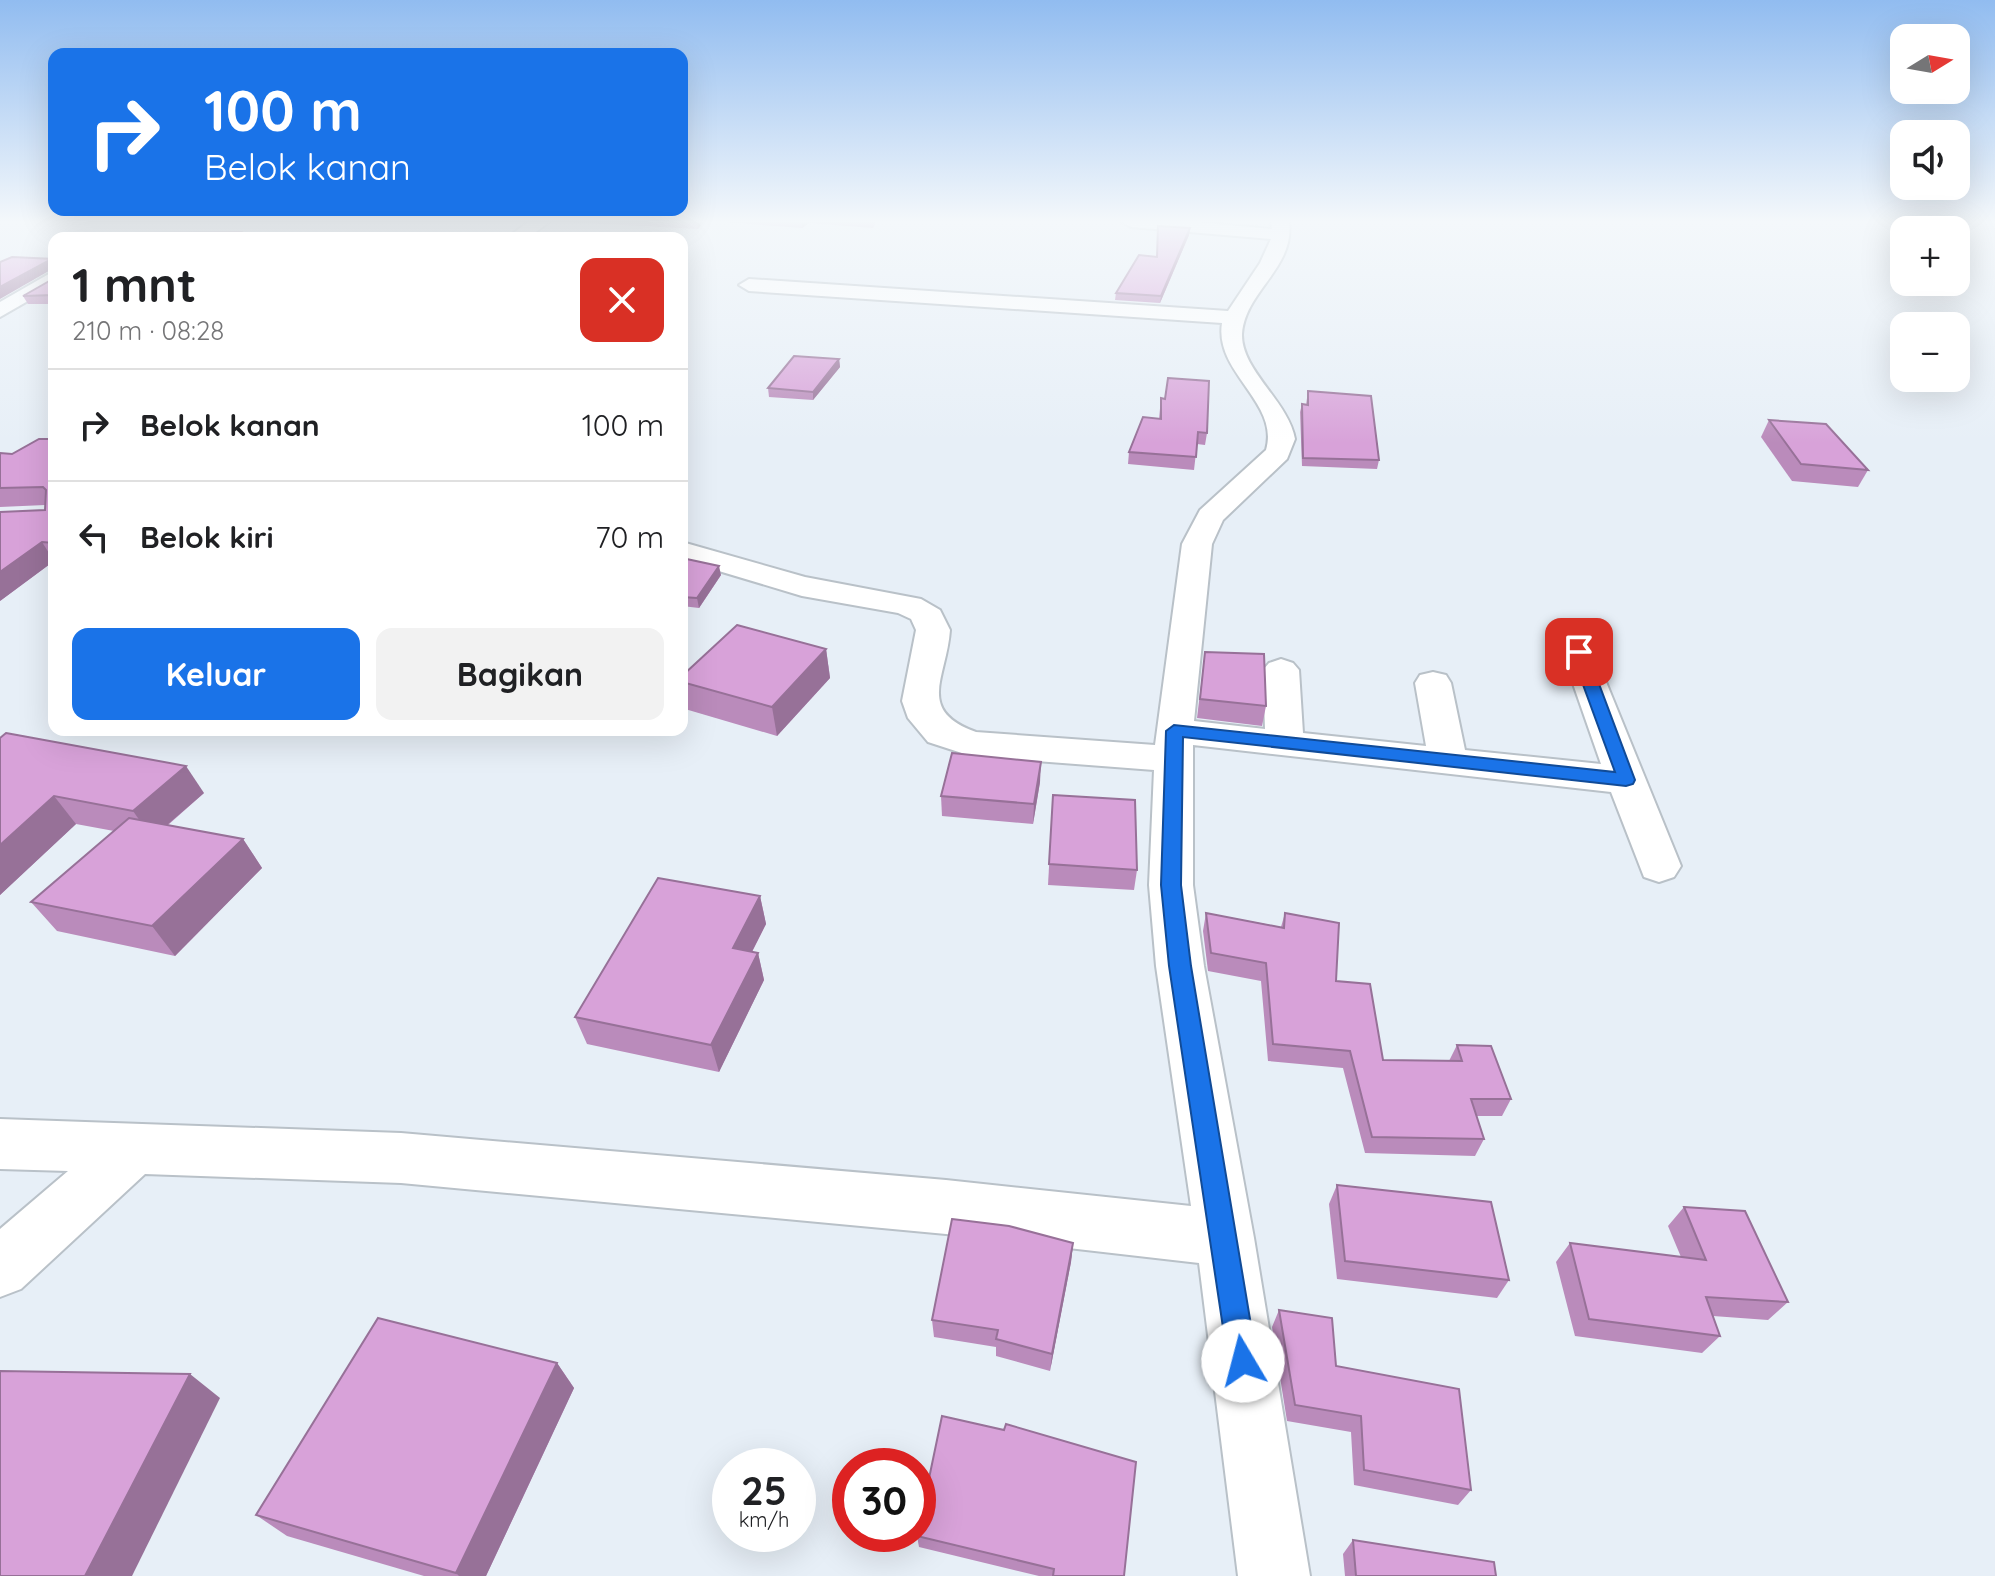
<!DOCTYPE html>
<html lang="id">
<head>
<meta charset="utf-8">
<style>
  body { margin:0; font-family:Quicksand,sans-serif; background:#f2f2f2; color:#202124; height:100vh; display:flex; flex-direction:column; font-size:30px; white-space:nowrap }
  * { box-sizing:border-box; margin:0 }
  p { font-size:26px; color:#757577 }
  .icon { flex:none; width:44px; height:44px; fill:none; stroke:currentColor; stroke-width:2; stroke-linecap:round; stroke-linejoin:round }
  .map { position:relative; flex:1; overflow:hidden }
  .side { position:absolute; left:48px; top:232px; width:640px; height:504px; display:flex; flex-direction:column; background:#fff; border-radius:16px; box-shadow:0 8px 32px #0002 }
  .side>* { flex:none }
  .banner { position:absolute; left:48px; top:48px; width:640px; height:168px; border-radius:16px; box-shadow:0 8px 32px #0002; background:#1a73e8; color:#fff; overflow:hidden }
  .needle { width:52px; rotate:79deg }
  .controls { position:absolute; left:1890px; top:24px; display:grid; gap:16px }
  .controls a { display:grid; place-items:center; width:80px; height:80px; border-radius:16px; background:#fff; box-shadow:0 8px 32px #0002; font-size:40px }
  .speed { position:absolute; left:712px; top:1448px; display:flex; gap:16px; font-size:40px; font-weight:700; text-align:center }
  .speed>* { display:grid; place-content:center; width:104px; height:104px; border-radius:50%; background:#fff; box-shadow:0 8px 32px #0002; line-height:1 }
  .speed small { font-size:20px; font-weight:400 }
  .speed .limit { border:12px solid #d22; background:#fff; color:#111 }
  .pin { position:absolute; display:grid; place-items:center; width:68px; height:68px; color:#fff; margin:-34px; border-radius:16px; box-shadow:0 4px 12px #0006 }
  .me { position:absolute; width:88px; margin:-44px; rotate:352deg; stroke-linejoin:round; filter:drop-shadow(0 0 6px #0008) }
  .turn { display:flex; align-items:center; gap:28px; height:168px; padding:0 24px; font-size:36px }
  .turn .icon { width:104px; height:104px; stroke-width:2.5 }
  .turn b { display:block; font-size:56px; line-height:68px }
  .round { display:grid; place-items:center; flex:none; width:84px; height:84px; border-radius:16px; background:#f2f2f2 }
  .head { display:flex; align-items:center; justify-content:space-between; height:136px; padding:0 24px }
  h1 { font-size:48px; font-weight:700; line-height:60px }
  .cta { display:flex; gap:16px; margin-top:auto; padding:16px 24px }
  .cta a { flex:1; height:92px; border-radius:16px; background:#1a73e8; color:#fff; font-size:32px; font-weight:700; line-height:92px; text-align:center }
  .cta a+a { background:#f2f2f2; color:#202124 }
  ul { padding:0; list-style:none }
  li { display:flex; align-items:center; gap:24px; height:112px; padding:0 24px; border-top:2px solid #e0e0e0 }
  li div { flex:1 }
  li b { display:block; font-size:30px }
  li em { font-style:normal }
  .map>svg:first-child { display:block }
</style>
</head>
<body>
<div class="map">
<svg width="1995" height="1576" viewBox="0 0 1995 1576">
  <rect width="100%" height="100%" fill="#e7eff7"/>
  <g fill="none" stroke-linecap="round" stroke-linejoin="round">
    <defs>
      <g id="street">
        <path d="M528 222H549L528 238H507Z"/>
        <path d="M1122 222H1195L1272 229 1271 222H1289C1295 268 1245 291 1242 334 1241 370 1288 401 1295 439L1287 459 1223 520 1212 544 1194 721 1265 729 1263 670 1269 663 1281 659 1293 663 1299 670 1303 733 1426 746 1415 683 1420 675 1433 672 1446 675 1451 683 1465 750 1601 764 1562 652 1567 645 1579 642 1591 645 1681 866 1674 877 1659 882 1644 877 1611 792 1193 745V885L1204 966 1254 1238 1310 1576H1238L1199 1263 946 1234 401 1183 145 1174 21 1289 0 1297V1229L68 1171 0 1169V1119L401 1133 946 1180 1191 1206 1156 966 1149 885 1154 770 971 756 928 742 908 718 902 701 916 630 911 619 898 613 802 596 682 560V542L805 577 921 599 940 610 950 630C947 677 915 710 976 732L1155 745 1182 544 1200 510 1266 450C1280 402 1214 373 1222 323L749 291 739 285 749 279 1228 311 1260 263 1271 239 1131 227Z"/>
        <path d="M54 271V286L0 317V302Z"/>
      </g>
    </defs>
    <use href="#street" stroke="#b9c1c8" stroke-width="4"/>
    <use href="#street" fill="#fff" fill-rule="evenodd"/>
  </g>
  <g fill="#ba8bbb">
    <path d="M568 222H704L698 229Z"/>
    <path d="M725 222H876L873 228 809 223 802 228Z"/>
    <path d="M1190 228 1189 235 1160 303 1115 300 1116 293Z"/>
    <path d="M54 259V304H28L23 296 51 280V270Z"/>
    <path d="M839 359 840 367 813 400 769 397 768 388Z"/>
    <path d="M1308 391 1379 460 1377 469 1302 466 1300 412 1302 404 1306 405Z"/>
    <path d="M1161 398 1207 433 1205 445 1197 444 1194 470 1128 464 1129 452 1159 419Z"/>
    <path d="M1769 420 1868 470 1858 487 1792 481 1761 437Z"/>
    <path d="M54 439V561L0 601 45 510V505L0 507V453L12 454Z"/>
    <path d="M682 558 721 575 699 608 682 606Z"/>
    <path d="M826 649 830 678 777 736 685 709 682 698V676Z"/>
    <path d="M1205 652 1266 706 1262 726 1197 718Z"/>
    <path d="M0 738 204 793 168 825 243 839 262 868 175 956 57 931 31 902 114 831 76 824 0 895Z"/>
    <path d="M1040 782 1033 824 942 816 941 796Z"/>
    <path d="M1053 795 1137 870 1134 890 1048 885Z"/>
    <path d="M760 896 766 924 752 952 758 953 764 980 719 1072 587 1044 575 1017Z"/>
    <path d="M1206 913 1281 927 1285 913 1336 981 1383 1060 1449 1061 1457 1045 1511 1099 1502 1116H1477L1484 1139 1475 1156 1365 1153 1343 1068 1268 1061 1261 981 1208 971 1203 931Z"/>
    <path d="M1337 1185 1509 1280 1497 1298 1337 1279 1329 1204Z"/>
    <path d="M1684 1207 1788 1302 1768 1320 1713 1316 1720 1336 1702 1353 1575 1336 1556 1262 1570 1243 1681 1257 1668 1226Z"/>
    <path d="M1073 1243 1071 1262 1050 1371 996 1356V1347L934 1337 932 1320Z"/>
    <path d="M1279 1310 1336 1366 1471 1490 1458 1505 1354 1485 1351 1432 1287 1421 1272 1327Z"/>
    <path d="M557 1363 574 1388 486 1576H424L287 1536 256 1515Z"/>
    <path d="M917 1536 1124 1576H1039L919 1547Z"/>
    <path d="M1353 1540 1496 1576H1345L1343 1554Z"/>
  </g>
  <g fill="#977198">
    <path d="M697 222H704L698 229Z"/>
    <path d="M801 222H809V223L802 228Z"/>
    <path d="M1190 228 1189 235 1160 303 1161 296Z"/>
    <path d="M240 232 242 238H230Z"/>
    <path d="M50 260 54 268 0 299V287Z"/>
    <path d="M839 359 840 367 813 400V392Z"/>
    <path d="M42 542 54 561 0 601V572Z"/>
    <path d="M719 566 721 575 699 608 697 598Z"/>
    <path d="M826 649 830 678 777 736 772 707Z"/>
    <path d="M1041 762 1040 782 1033 824 1034 804Z"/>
    <path d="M186 766 204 793 152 838 133 811Z"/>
    <path d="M54 796 76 824 0 895V845Z"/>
    <path d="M243 839 262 868 175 956 152 926Z"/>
    <path d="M760 896 766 924 740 975 733 948Z"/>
    <path d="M758 953 764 980 719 1072 711 1045Z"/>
    <path d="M1073 1243 1071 1262 1050 1371 1052 1354Z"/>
    <path d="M557 1363 574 1388 486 1576H459L456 1573Z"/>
    <path d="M190 1374 220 1398 132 1576H85Z"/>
  </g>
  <g fill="#d8a2d9" stroke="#977198" stroke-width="2">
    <path d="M1158 226 1190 228 1161 296 1116 293 1139 255 1157 257Z"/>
    <path d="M240 232 230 238H119L132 233Z"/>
    <path d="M12 257 54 259V295L23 296 51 280 50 260 0 287V262Z"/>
    <path d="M794 356 839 359 813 392 768 388Z"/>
    <path d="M1168 378 1209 381 1207 433 1198 432 1196 457 1129 452 1143 417 1161 419V398L1165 399Z"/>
    <path d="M1308 391 1371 396 1379 460 1303 458 1302 404 1308 405Z"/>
    <path d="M1769 420 1826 424 1868 470 1801 464Z"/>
    <path d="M39 439H54V543L42 542 0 572V512L45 510 46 490 43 487 0 488V453L12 454Z"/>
    <path d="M682 558 719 566 697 598 682 597Z"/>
    <path d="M737 625 826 649 772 707 682 682V676Z"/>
    <path d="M1205 652 1264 654 1266 706 1200 699Z"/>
    <path d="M6 733 186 766 133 811 54 796 0 845V738Z"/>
    <path d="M952 753 1041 762 1034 804 941 796Z"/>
    <path d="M1053 795 1135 800 1137 870 1049 864Z"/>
    <path d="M129 818 243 839 152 926 31 902Z"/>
    <path d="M658 878 760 896 733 948 758 953 711 1045 575 1017Z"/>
    <path d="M1206 913 1284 928 1285 913 1339 923 1336 981 1370 984 1383 1060 1462 1061 1457 1045 1491 1046 1511 1099H1471L1484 1139 1372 1137 1350 1051 1273 1044 1266 963 1211 953Z"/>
    <path d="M1337 1185 1491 1202 1509 1280 1345 1261Z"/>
    <path d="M1684 1207 1745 1211 1788 1302 1706 1297 1720 1336 1589 1319 1570 1243 1706 1260Z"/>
    <path d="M952 1219 1009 1226 1073 1243 1052 1354 996 1339 998 1330 932 1320Z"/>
    <path d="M1279 1310 1332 1318 1336 1366 1459 1389 1471 1490 1364 1470 1361 1416 1295 1405Z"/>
    <path d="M378 1318 557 1363 456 1573 256 1515Z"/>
    <path d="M0 1371 190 1374 85 1576H0Z"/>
    <path d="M942 1416 1004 1430 1006 1424 1136 1462 1124 1576H1053L1054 1569 917 1536Z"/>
    <path d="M1353 1540 1494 1562 1496 1576H1356Z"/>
  </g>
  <linearGradient id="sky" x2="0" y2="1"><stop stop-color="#91bcf0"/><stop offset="0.5" stop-color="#f4f8fb"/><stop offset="1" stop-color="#f4f8fb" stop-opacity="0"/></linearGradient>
  <rect width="1995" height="443" fill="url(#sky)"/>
  <path fill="#1a73e8" stroke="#114b97" stroke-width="2" d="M1579 647 1587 652 1635 780 1633 784 1626 786 1183 737 1181 885 1191 966 1257 1361 1253 1371 1243 1375 1233 1371 1228 1361 1169 966 1161 885 1166 731 1174 725 1615 772 1571 652Z"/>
</svg>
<div class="controls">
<a><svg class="needle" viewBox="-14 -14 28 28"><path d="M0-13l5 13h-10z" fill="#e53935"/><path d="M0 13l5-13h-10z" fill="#757577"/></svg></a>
<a><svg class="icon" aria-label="sound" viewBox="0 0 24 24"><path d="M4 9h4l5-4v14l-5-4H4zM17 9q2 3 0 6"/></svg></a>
<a>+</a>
<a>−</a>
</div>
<div class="speed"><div>25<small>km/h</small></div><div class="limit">30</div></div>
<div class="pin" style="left:1579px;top:652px;background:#d93025"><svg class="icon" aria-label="arrive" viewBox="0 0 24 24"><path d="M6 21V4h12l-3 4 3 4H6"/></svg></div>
<svg class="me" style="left:1243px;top:1361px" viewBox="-20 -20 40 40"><circle r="19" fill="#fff"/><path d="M0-13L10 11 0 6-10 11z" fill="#1a73e8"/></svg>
<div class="banner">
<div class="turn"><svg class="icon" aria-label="right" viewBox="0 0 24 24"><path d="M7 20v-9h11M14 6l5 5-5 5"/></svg><div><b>100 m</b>Belok kanan</div></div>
</div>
<section class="side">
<div class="head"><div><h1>1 mnt</h1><p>210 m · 08:28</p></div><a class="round" style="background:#d93025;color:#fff"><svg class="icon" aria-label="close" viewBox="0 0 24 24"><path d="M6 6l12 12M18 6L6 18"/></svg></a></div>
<ul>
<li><svg class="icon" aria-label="right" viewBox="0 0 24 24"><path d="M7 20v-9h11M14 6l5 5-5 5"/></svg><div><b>Belok kanan</b></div><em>100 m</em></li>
<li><svg class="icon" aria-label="left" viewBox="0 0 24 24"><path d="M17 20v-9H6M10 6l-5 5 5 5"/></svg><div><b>Belok kiri</b></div><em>70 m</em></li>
</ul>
<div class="cta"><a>Keluar</a><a>Bagikan</a></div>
</section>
</div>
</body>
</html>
